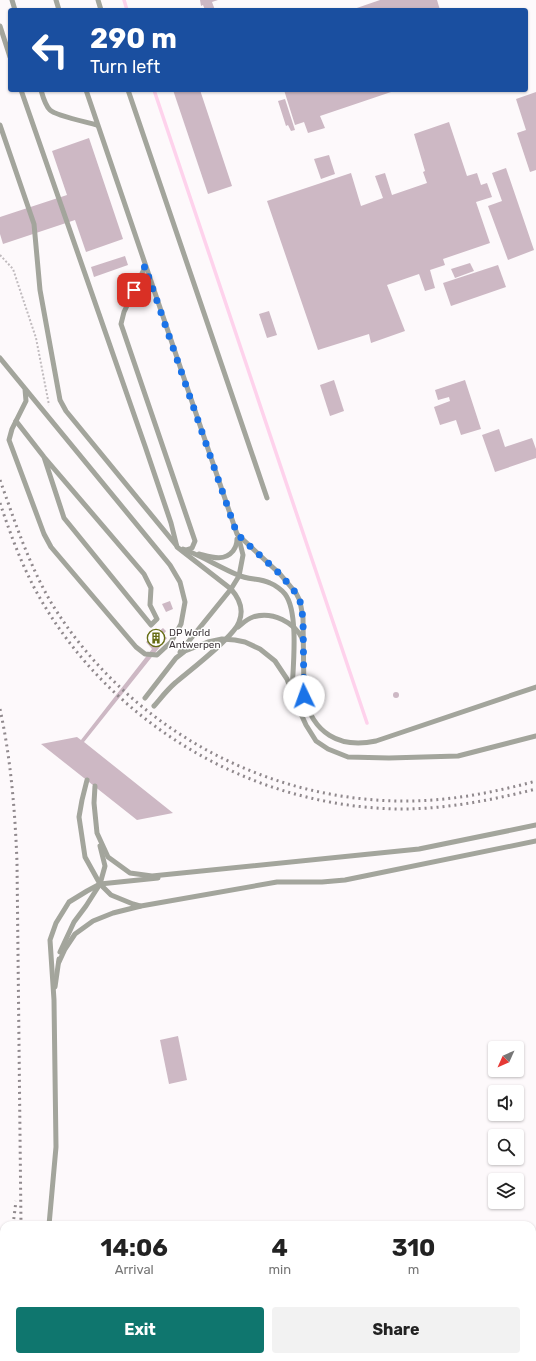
<!DOCTYPE html>
<html lang="en">
<head>
<meta charset="utf-8">
<style>
  body { margin:0; font-family:Rubik,sans-serif; background:#f2f2f2; color:#222; height:100vh; display:flex; flex-direction:column; font-size:15px; white-space:nowrap }
  * { box-sizing:border-box; margin:0 }
  p { font-size:13px; color:#767676 }
  .icon { flex:none; width:22px; height:22px; fill:none; stroke:currentColor; stroke-width:2; stroke-linecap:round; stroke-linejoin:round }
  .map { position:relative; flex:1; overflow:hidden }
  .panel { position:absolute; left:0px; top:1221px; width:536px; height:140px; display:flex; flex-direction:column; background:#fff; border-radius:12px 12px 0 0; box-shadow:0 1px 3px #0004 }
  .panel>* { flex:none }
  .banner { position:absolute; left:8px; top:8px; width:520px; height:84px; border-radius:4px; box-shadow:0 1px 3px #0004; background:#1a4fa0; color:#fff; overflow:hidden }
  .needle { width:26px; rotate:225deg }
  .fabs { position:absolute; left:488px; top:1041px; display:grid; gap:8px }
  .fabs a { display:grid; place-items:center; width:36px; height:36px; border-radius:4px; background:#fff; box-shadow:0 1px 3px #0004; font-size:20px }
  .pin { position:absolute; display:grid; place-items:center; width:34px; height:34px; color:#fff; margin:-17px; border-radius:8px; box-shadow:0 2px 6px #0006 }
  .me { position:absolute; width:44px; margin:-22px; rotate:357deg; stroke-linejoin:round; filter:drop-shadow(0 0 3px #0008) }
  .turn { display:flex; align-items:center; gap:14px; height:84px; padding:0 16px; font-size:18px }
  .turn .icon { width:52px; height:52px; stroke-width:2.5 }
  .turn b { display:block; font-size:28px; line-height:34px }
  .eta { display:flex; justify-content:space-evenly; align-items:center; height:68px; text-align:center }
  .eta b { font-size:24px; font-weight:700; line-height:28px }
  .cta { display:flex; gap:8px; margin-top:auto; padding:8px 16px }
  .cta a { flex:1; height:46px; border-radius:4px; background:#0f766e; color:#fff; font-size:16px; font-weight:700; line-height:46px; text-align:center }
  .cta a+a { background:#f2f2f2; color:#222 }
  .map>svg:first-child { display:block }
</style>
</head>
<body>
<div class="map">
<svg width="536" height="1361" viewBox="0 0 536 1361">
  <rect width="100%" height="100%" fill="#fdf9fb"/>
  <g fill="none" stroke-linecap="round" stroke-linejoin="round">
    <g stroke="#fed2ec" stroke-width="3.5">
      <path d="M124 0 127 10"/>
      <path d="M154 90 367 723"/>
    </g>
  </g>
  <g fill="#cdb8c4">
    <path d="M200 0H218L212 2 215 10H205L203 5 201 6Z"/>
    <path d="M380 0H437L440 10H351Z"/>
    <path d="M173 90H200L232 186 208 194Z"/>
    <path d="M284 90H397L320 116 325 128 308 133 304 122 295 125Z"/>
    <path d="M536 92V170L530 172 517 133 526 130 516 99Z"/>
    <path d="M285 99 295 130 291 131 288 125 286 126 278 101Z"/>
    <path d="M449 122 467 176 477 173 481 185 487 183 492 197 476 202 490 243 443 259 445 265 430 270 435 288 425 291 419 274 387 285 405 331 371 343 369 334 318 350 267 201 351 173 361 206 383 198 375 176 385 173 392 195 427 183 423 172 425 171 414 134Z"/>
    <path d="M89 138 123 239 86 252 75 220 3 244 0 234V217L67 195 52 151Z"/>
    <path d="M329 155 335 174 321 179 314 159Z"/>
    <path d="M506 168 534 250 508 260 488 206 502 201 492 173Z"/>
    <path d="M125 256 128 265 94 277 91 267Z"/>
    <path d="M470 263 474 271 455 278 451 269Z"/>
    <path d="M498 265 506 287 451 306 443 283Z"/>
    <path d="M269 311 277 335 267 338 259 314Z"/>
    <path d="M334 380 344 411 330 416 320 385Z"/>
    <path d="M465 380 481 429 461 435 456 420 440 425 434 407 450 401 449 397 438 400 435 390Z"/>
    <path d="M499 429 505 447 532 438 536 449V458L495 472 482 435Z"/>
    <path d="M170 601 173 609 166 612 162 604Z"/>
    <path d="M163 628 166 631 163 635 167 638 84 742 173 813 137 820 41 744 77 737 81 740 152 649 146 642Z"/>
    <circle cx="396" cy="695" r="3"/>
    <path d="M178 1036 187 1080 169 1084 160 1040Z"/>
  </g>
  <g fill="none" stroke-linecap="round" stroke-linejoin="round">
    <path stroke="#c0bbbe" stroke-width="2" stroke-dasharray="2 2" stroke-linecap="butt" d="M0 255 13 269 36 338 49 405"/>
    <g stroke="#a3a59c" stroke-width="5">
      <path d="M12 0 15 10"/>
      <path d="M56 0 59 10"/>
      <path d="M98 0 101 10"/>
      <path d="M0 26 10 57"/>
      <path d="M21 90 145 446 171 523 177 547 231 589C239 598 244 610 239 622 234 637 189 671 175 683 167 690 161 698 154 706"/>
      <path d="M41 90C43 97 45 105 50 110 56 116 87 122 97 125"/>
      <path d="M86 90 237 534 280 574 296 593 300 601 303 618 304 696C313 733 339 749 376 741L536 687"/>
      <path d="M128 90 267 498"/>
      <path d="M0 125 34 224 40 290 60 400 66 411 176 545"/>
      <path d="M145 267 124 312 121 324 195 541 192 548 186 550"/>
      <path d="M0 358 170 565 180 582 185 602 181 624 171 642 157 655 145 654 136 647 51 547 44 534 9 440 12 429 26 401 25 389"/>
      <path d="M16 421 44 457 144 574 151 588 150 605 157 619 151 625 64 518 44 457"/>
      <path d="M183 549C202 556 219 567 238 575 248 580 260 578 270 583 275 585 282 590 285 594 299 612 293 668 292 691"/>
      <path d="M199 554C211 557 224 562 233 551 236 547 237 544 237 539"/>
      <path d="M238 627C243 623 247 619 253 617 272 611 295 622 303 640"/>
      <path d="M180 652 231 589 239 576 243 555 238 535"/>
      <path d="M145 698 176 658 185 651 208 642 222 639 235 640 245 642 260 649 275 661 287 679 296 703 306 725 316 741 328 749 348 757 389 758 458 756 536 736"/>
      <path d="M87 780 82 800 79 817 85 857 100 884 111 895 133 904 140 906"/>
      <path d="M95 786 94 803 97 833 108 857 130 873 152 876 419 849 536 825"/>
      <path d="M60 952 74 922 86 906 100 884 105 866 100 846"/>
      <path d="M59 962 65 949 75 934 93 921 113 913 141 906 277 882H322L345 880 536 841"/>
      <path d="M55 987 59 959"/>
      <path d="M49 1225 56 1147 54 1000 50 940 56 923 69 902 87 891 100 884 158 878"/>
      <path d="M14 1361 16 1357"/>
    </g>
    <g stroke="#90898d" stroke-width="3" stroke-dasharray="2 4" stroke-linecap="butt">
      <path d="M0 480C15 522 29 565 52 604 126 724 259 799 399 801 445 802 492 793 536 781"/>
      <path d="M0 503C10 533 21 563 36 591 108 723 252 808 402 809 447 809 492 800 536 789"/>
      <path d="M0 709C11 760 15 811 17 862L21 1225"/>
      <path d="M13 1225 16 1201"/>
      <path d="M0 1280 4 1267"/>
      <path d="M0 1345 4 1333"/>
    </g>
  </g>
  <g fill="none" stroke-linecap="round" stroke-linejoin="round">
    <path stroke="#1a73e8" stroke-width="7" stroke-dasharray="0 12.6" d="M134 290 145 266 237 534 280 574 296 593 300 601 303 618 304 696"/>
  </g>
  <defs>
    <symbol id="building-ring" viewBox="-11 -11 22 22"><circle r="9.5" fill="#fff" stroke="#666d14" stroke-width="1.5"/><path d="M-4-6H4V6H1V3H-1V6H-4ZM-2.5-4.3h1.7v1.8h-1.7ZM.8-4.3h1.7v1.8H.8ZM-2.5-1h1.7V.8h-1.7ZM.8-1h1.7V.8H.8Z" fill="#666d14"/></symbol>
  </defs>
  <g fill-rule="evenodd">
    <use href="#building-ring" x="146" y="628" width="20" height="20"/>
  </g>
  <g text-anchor="middle" stroke-width="3" stroke-linejoin="round" paint-order="stroke">
    <g font-size="10" fill="#40383d" stroke="#fff" text-anchor="start">
      <text x="169" y="636">DP World<tspan x="169" dy="12">Antwerpen</tspan></text>
    </g>
  </g>
</svg>
<div class="fabs">
<a><svg class="needle" viewBox="-14 -14 28 28"><path d="M0-13l5 13h-10z" fill="#e53935"/><path d="M0 13l5-13h-10z" fill="#767676"/></svg></a>
<a><svg class="icon" aria-label="sound" viewBox="0 0 24 24"><path d="M4 9h4l5-4v14l-5-4H4zM17 9q2 3 0 6"/></svg></a>
<a><svg class="icon" aria-label="search" viewBox="0 0 24 24"><circle cx="10" cy="10" r="6"/><path d="M15 15l6 6"/></svg></a>
<a><svg class="icon" aria-label="layers" viewBox="0 0 24 24"><path d="M12 4l9 5-9 5-9-5zM3 14l9 5 9-5"/></svg></a>
</div>
<div class="pin" style="left:134px;top:290px;background:#d93025"><svg class="icon" aria-label="arrive" viewBox="0 0 24 24"><path d="M6 21V4h12l-3 4 3 4H6"/></svg></div>
<svg class="me" style="left:304px;top:696px" viewBox="-20 -20 40 40"><circle r="19" fill="#fff"/><path d="M0-13L10 11 0 6-10 11z" fill="#1a73e8"/></svg>
<div class="banner">
<div class="turn"><svg class="icon" aria-label="left" viewBox="0 0 24 24"><path d="M17 20v-9H6M10 6l-5 5 5 5"/></svg><div><b>290 m</b>Turn left</div></div>
</div>
<section class="panel">
<div class="eta">
<div><b>14:06</b><p>Arrival</p></div>
<div><b>4</b><p>min</p></div>
<div><b>310</b><p>m</p></div>
</div>
<div class="cta"><a>Exit</a><a>Share</a></div>
</section>
</div>
</body>
</html>
